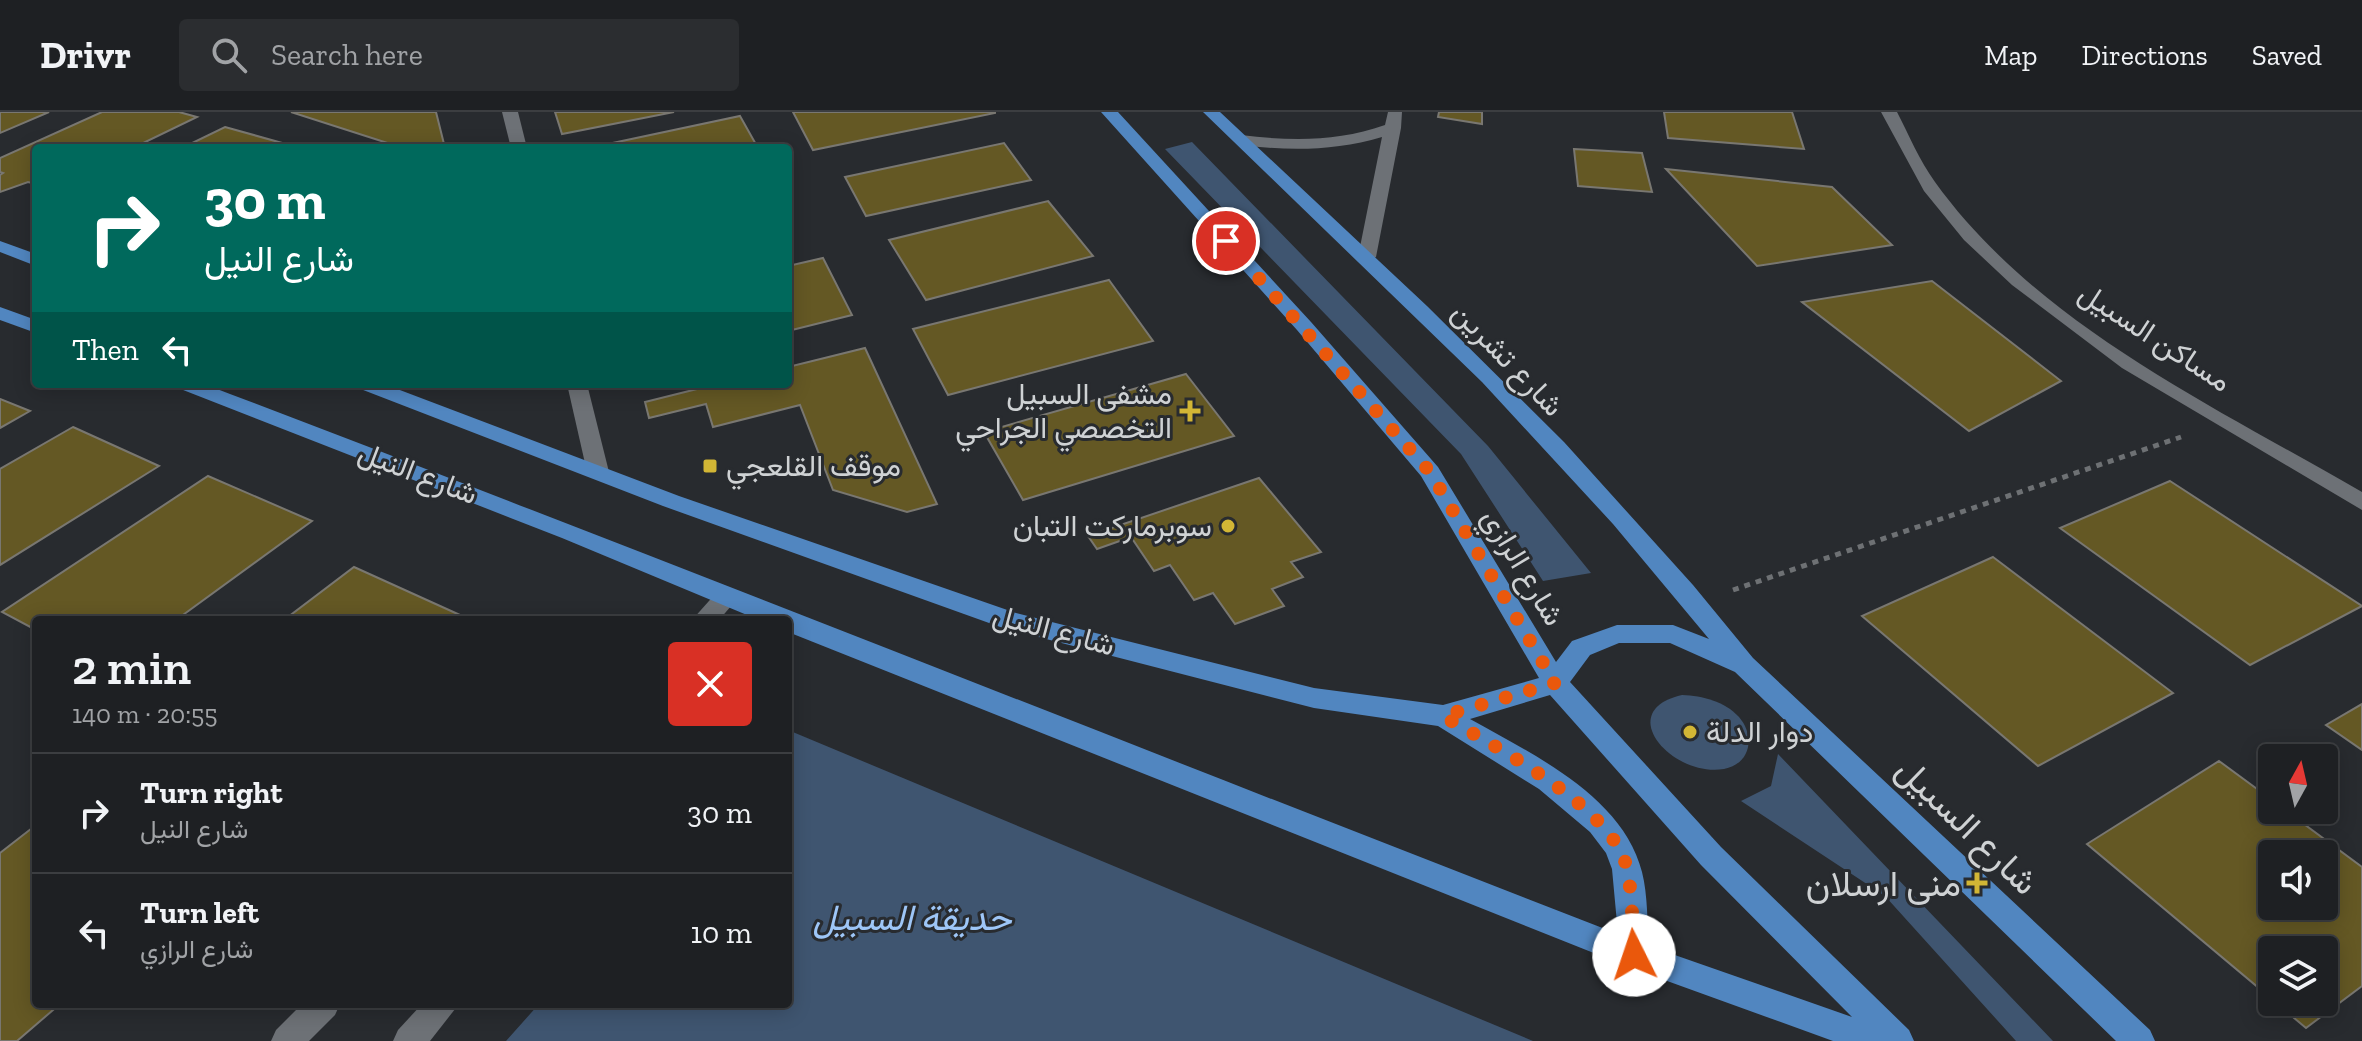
<!DOCTYPE html>
<html lang="en">
<head>
<meta charset="utf-8">
<style>
  body { margin:0; font-family:"Zilla Slab",Vazirmatn,serif; background:#2b2d30; color:#f1f3f6; height:100vh; display:flex; flex-direction:column; font-size:30px; white-space:nowrap }
  * { box-sizing:border-box; margin:0 }
  p { font-size:26px; color:#a1a3a6 }
  .icon { flex:none; width:44px; height:44px; fill:none; stroke:currentColor; stroke-width:2; stroke-linecap:round; stroke-linejoin:round }
  .map { position:relative; flex:1; overflow:hidden }
  .drawer { position:absolute; left:32px; top:504px; width:760px; height:392px; display:flex; flex-direction:column; background:#1e2023; border-radius:8px; box-shadow:0 4px 20px #0003,0 0 0 2px #3c3e41 }
  .drawer>* { flex:none }
  .top-card { position:absolute; left:32px; top:32px; width:760px; height:244px; border-radius:8px; box-shadow:0 4px 20px #0003,0 0 0 2px #3c3e41; background:#00695c; color:#fff; overflow:hidden }
  .needle { width:52px; rotate:8deg }
  .buttons { position:absolute; left:2258px; top:632px; display:grid; gap:16px }
  .buttons a { display:grid; place-items:center; width:80px; height:80px; border-radius:8px; background:#1e2023; box-shadow:0 4px 20px #0003,0 0 0 2px #3c3e41; font-size:40px }
  .pin { position:absolute; display:grid; place-items:center; width:68px; height:68px; color:#fff; margin:-34px; border:4px solid #fff; border-radius:50%; box-shadow:0 2px 8px #0007 }
  .me { position:absolute; width:88px; margin:-44px; rotate:356deg; stroke-linejoin:round; filter:drop-shadow(0 0 6px #0008) }
  .turn { display:flex; align-items:center; gap:28px; height:168px; padding:0 40px; font-size:36px }
  .turn .icon { width:104px; height:104px; stroke-width:2.5 }
  .turn b { display:block; font-size:56px; line-height:68px }
  .then { display:flex; align-items:center; height:76px; padding:0 40px; background:#0003; gap:16px; font-size:30px }
  .round { display:grid; place-items:center; flex:none; width:84px; height:84px; border-radius:8px; background:#2b2d30 }
  .headline { display:flex; align-items:center; justify-content:space-between; height:136px; padding:0 40px }
  h1 { font-size:48px; font-weight:600; line-height:60px }
  ul { padding:0; list-style:none }
  li { display:flex; align-items:center; gap:24px; height:120px; padding:0 40px; border-top:2px solid #3c3e41 }
  li div { flex:1 }
  li b { display:block; font-size:30px }
  li em { font-style:normal }
  header { display:flex; align-items:center; gap:48px; box-sizing:border-box; height:112px; padding:0 40px; background:#1e2023; border-bottom:2px solid #3c3e41 }
  header strong { font-size:38px }
  nav { display:flex; gap:44px; margin-inline-start:auto; font-size:28px }
  .search { width:560px; height:72px; background:#2b2d30; display:flex; align-items:center; gap:20px; box-sizing:border-box; padding:0 28px; border-radius:8px; color:#a1a3a6; font-size:30px }
  .map>svg:first-child { display:block }
</style>
</head>
<body>
<header>
<strong>Drivr</strong>
<div class="search"><svg class="icon" aria-label="search" viewBox="0 0 24 24"><circle cx="10" cy="10" r="6"/><path d="M15 15l6 6"/></svg>Search here</div>
<nav><a>Map</a><a>Directions</a><a>Saved</a></nav>
</header>
<div class="map">
<svg width="2362" height="929" viewBox="0 0 2362 929">
  <rect width="100%" height="100%" fill="#282b2f"/>
  <g fill="#3f5570">
    <path d="M1192 30 1488 334 1591 461 1543 469 1461 342 1165 37Z"/>
    <path d="M1682 583C1703 584 1724 589 1739 605 1756 625 1750 652 1724 657 1673 666 1612 599 1682 583Z"/>
    <path d="M788 618 1533 929H506L539 892H788Z"/>
    <path d="M1778 642 2053 929H2016L1885 784 1741 689 1771 674Z"/>
  </g>
  <g fill="#645824" stroke="#797771" stroke-width="2" fill-rule="evenodd">
    <path d="M0 0H49L0 21Z"/>
    <path d="M102 0H179L197 5 133 36H36V72L28 70 0 80V63L3 61 0 60V46Z"/>
    <path d="M291 0H436L445 36H403Z"/>
    <path d="M555 0H674L562 22Z"/>
    <path d="M793 0H995V1L813 38Z"/>
    <path d="M1439 0H1482V12L1438 5Z"/>
    <path d="M1664 0H1792L1804 37 1668 26Z"/>
    <path d="M740 4 758 36H589Z"/>
    <path d="M225 15 293 34 182 36Z"/>
    <path d="M1004 31 1031 68 866 104 845 65Z"/>
    <path d="M1574 37 1642 41 1652 80 1578 74Z"/>
    <path d="M1666 57 1832 75 1892 133 1757 154Z"/>
    <path d="M1048 89 1093 144 926 188 889 128Z"/>
    <path d="M823 146 852 203 788 219V154Z"/>
    <path d="M1109 168 1153 229 948 283 913 217Z"/>
    <path d="M1932 169 2061 269 1969 319 1802 190Z"/>
    <path d="M865 236 937 392 907 400 833 378 800 293 713 315 706 292 649 306 645 290 717 272H788V255Z"/>
    <path d="M1186 262 1234 324 1023 388 984 320Z"/>
    <path d="M0 287 30 299 0 316Z"/>
    <path d="M73 315 159 354 0 453V357Z"/>
    <path d="M208 364 312 409 176 508H36V518L2 500Z"/>
    <path d="M1259 366 1321 440 1291 450 1303 465 1272 477 1284 494 1235 512 1213 481 1194 488 1170 453 1154 459 1131 425 1097 437 1088 424Z"/>
    <path d="M2170 369 2362 494 2250 553 2060 416Z"/>
    <path d="M1993 445 2173 581 2038 654 1862 504Z"/>
    <path d="M354 455 471 508H284Z"/>
    <path d="M2362 592V638L2326 613Z"/>
    <path d="M2219 649 2272 688V698H2285L2362 755V874L2306 916 2275 890H2324V838H2272V887L2087 732ZM2272 742H2324V794H2272Z"/>
    <path d="M36 713V892H60L17 929H0V741Z"/>
  </g>
  <g fill="none" stroke-linecap="round" stroke-linejoin="round">
    <path stroke="#6e7174" stroke-width="5" stroke-dasharray="6 6" stroke-linecap="butt" d="M1733 478 2181 325"/>
    <g fill="#6d7176" fill-rule="evenodd">
      <path d="M502 0H518L527 36H511Z"/>
      <path d="M1388 0H1402L1401 16 1376 145 1367 150 1358 145 1382 25C1335 39 1289 39 1241 33L1233 28 1241 23C1290 29 1337 30 1385 13Z"/>
      <path d="M1881 0H1897C1909 23 1919 48 1935 70 2038 213 2214 294 2362 380V398L2122 256 2012 173 1964 128 1924 79Z"/>
      <path d="M567 272H587L609 360 606 365 598 367 587 360Z"/>
      <path d="M726 477 735 480 738 486 719 508H692L717 480Z"/>
      <path d="M302 892H340L335 903 309 929H271L276 918Z"/>
      <path d="M422 892H459L430 929H393L398 918Z"/>
    </g>
    <g fill="#5186c0" fill-rule="evenodd">
      <path d="M1101 0H1118L1311 210 1438 355 1556 550 1572 529 1617 513H1673L1709 527 1613 412 1482 270 1203 0H1220L1427 194 1564 330 1693 473 1753 546 2150 918 2155 929H2116L1735 560 1670 531H1619L1590 543 1570 570 1721 735 1909 918 1914 929H1833L1634 857 788 520V508H759L562 426 178 276 175 272H204C677 452 1146 639 1618 822L1612 757 1606 741 1590 720 1539 677 1438 614 1314 596 1003 516 663 394 358 276 355 272H384L679 384 1016 501 1314 576 1443 593 1539 566 1421 364 1297 218ZM1550 583 1701 753 1852 905 1649 834C1647 810 1648 784 1642 760 1623 684 1532 642 1470 607Z"/>
      <path d="M0 129 36 142V154L0 140Z"/>
      <path d="M0 195 36 208V221L0 208Z"/>
    </g>
  </g>
  <g fill="none" stroke-linecap="round" stroke-linejoin="round">
    <path stroke="#ea580c" stroke-width="14" stroke-dasharray="0 25.2" d="M1226 129 1430 360 1555 571 1443 604C1493 634 1615 696 1627 757 1633 785 1632 815 1634 843"/>
  </g>
  <g fill="#d2b635" stroke="#282b2f" stroke-width="3">
    <path d="M1186 287h8v8h8v8h-8v8h-8v-8h-8v-8h8z"/>
    <rect x="702" y="346" width="16" height="16" rx="4"/>
    <circle cx="1228" cy="414" r="8"/>
    <circle cx="1690" cy="620" r="8"/>
    <path d="M1973 759h8v8h8v8h-8v8h-8v-8h-8v-8h8z"/>
  </g>
  <g text-anchor="middle" stroke-width="6" stroke-linejoin="round" paint-order="stroke">
    <g font-size="30" fill="#cfd2d4" stroke="#282b2f">
      <text transform="translate(2155 225) rotate(33)" y="10">مساكن السبيل</text>
      <text transform="translate(1508 247) rotate(46)" y="10">شارع تشرين</text>
      <text transform="translate(418 361) rotate(21)" y="10">شارع النيل</text>
      <text transform="translate(1523 455) rotate(59)" y="10">شارع الرازي</text>
      <text transform="translate(1054 518) rotate(15)" y="10">شارع النيل</text>
    </g>
    <g font-size="30" fill="#cfd2d4" stroke="#282b2f" text-anchor="end">
      <text x="1172" y="292">مشفى السبيل<tspan x="1172" dy="34">التخصصي الجراحي</tspan></text>
      <text x="726" y="364" text-anchor="start">موقف القلعجي</text>
      <text x="1212" y="424">سوبرماركت التبان</text>
      <text x="1706" y="630" text-anchor="start">دوار الدلة</text>
    </g>
    <g font-size="36" fill="#cfd2d4" stroke="#282b2f">
      <text transform="translate(1968 713) rotate(44)" y="13">شارع السبيل</text>
    </g>
    <g font-size="36" fill="#cfd2d4" stroke="#282b2f" text-anchor="end">
      <text x="1961" y="784">منى ارسلان</text>
    </g>
    <g font-size="36" font-style="italic" fill="#9ec6f7" stroke="#282b2f">
      <text x="912" y="818">حديقة السبيل</text>
    </g>
  </g>
</svg>
<div class="buttons">
<a><svg class="needle" viewBox="-14 -14 28 28"><path d="M0-13l5 13h-10z" fill="#e53935"/><path d="M0 13l5-13h-10z" fill="#a1a3a6"/></svg></a>
<a><svg class="icon" aria-label="sound" viewBox="0 0 24 24"><path d="M4 9h4l5-4v14l-5-4H4zM17 9q2 3 0 6"/></svg></a>
<a><svg class="icon" aria-label="layers" viewBox="0 0 24 24"><path d="M12 4l9 5-9 5-9-5zM3 14l9 5 9-5"/></svg></a>
</div>
<div class="pin" style="left:1226px;top:129px;background:#d93025"><svg class="icon" aria-label="arrive" viewBox="0 0 24 24"><path d="M6 21V4h12l-3 4 3 4H6"/></svg></div>
<svg class="me" style="left:1634px;top:843px" viewBox="-20 -20 40 40"><circle r="19" fill="#fff"/><path d="M0-13L10 11 0 6-10 11z" fill="#ea580c"/></svg>
<div class="top-card">
<div class="turn"><svg class="icon" aria-label="right" viewBox="0 0 24 24"><path d="M7 20v-9h11M14 6l5 5-5 5"/></svg><div><b>30 m</b>شارع النيل</div></div>
<div class="then">Then<svg class="icon" aria-label="left" viewBox="0 0 24 24"><path d="M17 20v-9H6M10 6l-5 5 5 5"/></svg></div>
</div>
<section class="drawer">
<div class="headline"><div><h1>2 min</h1><p>140 m · 20:55</p></div><a class="round" style="background:#d93025;color:#fff"><svg class="icon" aria-label="close" viewBox="0 0 24 24"><path d="M6 6l12 12M18 6L6 18"/></svg></a></div>
<ul>
<li><svg class="icon" aria-label="right" viewBox="0 0 24 24"><path d="M7 20v-9h11M14 6l5 5-5 5"/></svg><div><b>Turn right</b><p>شارع النيل</p></div><em>30 m</em></li>
<li><svg class="icon" aria-label="left" viewBox="0 0 24 24"><path d="M17 20v-9H6M10 6l-5 5 5 5"/></svg><div><b>Turn left</b><p>شارع الرازي</p></div><em>10 m</em></li>
</ul>
</section>
</div>
</body>
</html>
